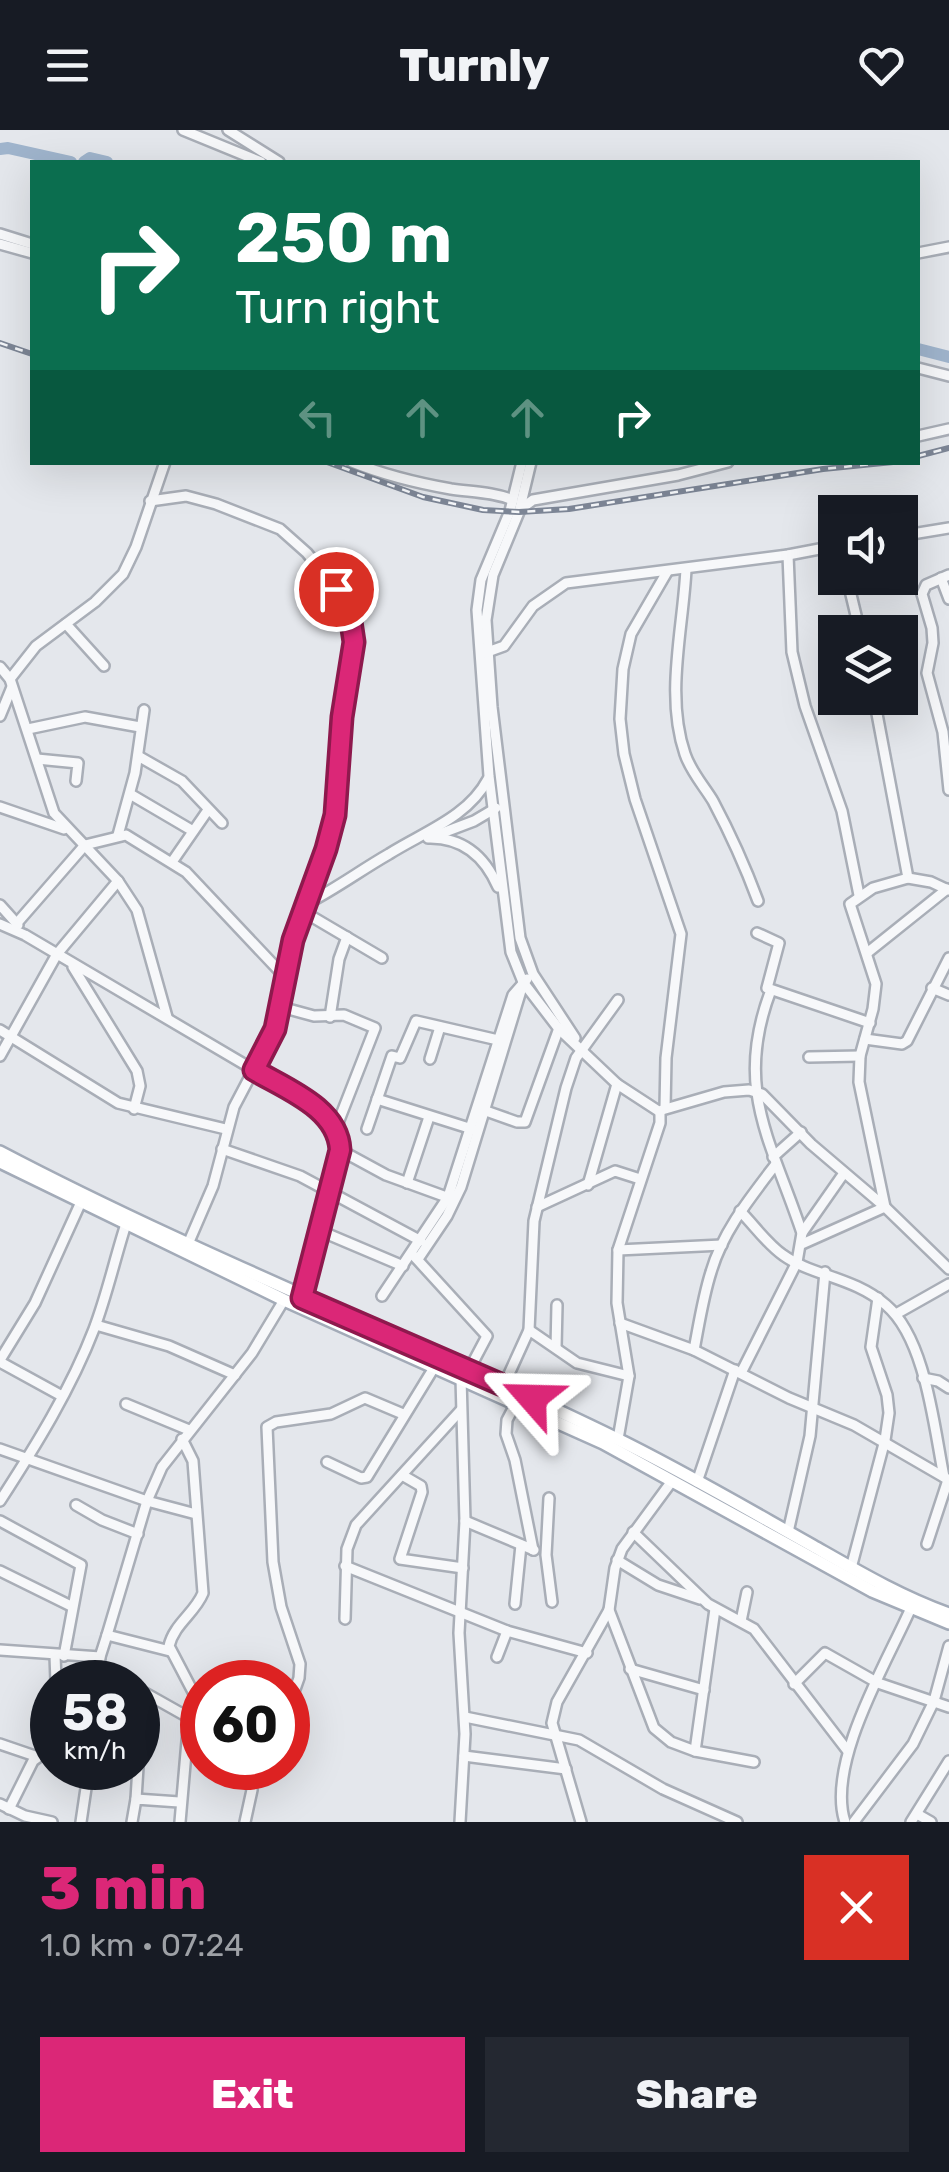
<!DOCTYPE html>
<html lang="en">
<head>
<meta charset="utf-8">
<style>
  body { margin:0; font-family:Rubik,sans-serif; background:#242831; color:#f1f3f6; height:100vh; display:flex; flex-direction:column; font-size:38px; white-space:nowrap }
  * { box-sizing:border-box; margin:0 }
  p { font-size:32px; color:#9ea1a6 }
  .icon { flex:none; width:55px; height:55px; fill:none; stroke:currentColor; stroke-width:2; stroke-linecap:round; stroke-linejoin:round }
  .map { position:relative; height:1692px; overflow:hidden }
  .side { display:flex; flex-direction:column; background:#171b24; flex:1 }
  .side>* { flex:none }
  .hud { position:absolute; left:30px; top:30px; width:890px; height:305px; border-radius:0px; box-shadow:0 10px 40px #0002; background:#0b6e4f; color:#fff; overflow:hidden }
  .buttons { position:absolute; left:818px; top:365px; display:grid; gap:20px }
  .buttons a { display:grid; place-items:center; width:100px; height:100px; border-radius:0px; background:#171b24; box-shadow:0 10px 40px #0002; font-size:50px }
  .speed { position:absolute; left:30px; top:1530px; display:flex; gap:20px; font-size:50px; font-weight:700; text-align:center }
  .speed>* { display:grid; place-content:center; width:130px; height:130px; border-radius:50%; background:#171b24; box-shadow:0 10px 40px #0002; line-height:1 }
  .speed small { font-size:25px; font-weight:400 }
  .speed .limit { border:15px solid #d22; background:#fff; color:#111 }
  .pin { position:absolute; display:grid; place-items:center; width:85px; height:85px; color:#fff; margin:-42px; border:5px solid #fff; border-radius:50%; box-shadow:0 2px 10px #0007 }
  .me { position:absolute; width:110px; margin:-55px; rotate:295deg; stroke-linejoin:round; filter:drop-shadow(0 0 8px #0008) }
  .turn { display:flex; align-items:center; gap:35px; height:210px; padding:0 40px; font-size:45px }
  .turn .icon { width:130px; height:130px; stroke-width:2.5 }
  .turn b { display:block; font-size:70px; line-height:85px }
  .lanes { display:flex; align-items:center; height:95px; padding:0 40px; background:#0003; justify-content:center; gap:50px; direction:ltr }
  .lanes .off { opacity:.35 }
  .round { display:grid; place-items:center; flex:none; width:105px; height:105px; border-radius:0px; background:#242831 }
  .summary { display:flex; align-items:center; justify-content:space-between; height:170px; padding:0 40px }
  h1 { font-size:60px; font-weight:800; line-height:75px; color:#db2777 }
  .button { display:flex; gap:20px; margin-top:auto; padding:20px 40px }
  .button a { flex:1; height:115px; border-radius:0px; background:#db2777; color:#fff; font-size:40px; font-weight:800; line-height:115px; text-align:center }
  .button a+a { background:#242831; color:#f1f3f6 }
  header { display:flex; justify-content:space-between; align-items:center; height:130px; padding:0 40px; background:#171b24; font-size:45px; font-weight:800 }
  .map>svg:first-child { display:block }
</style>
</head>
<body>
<header><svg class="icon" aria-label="menu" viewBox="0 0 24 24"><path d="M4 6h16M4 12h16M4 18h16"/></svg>Turnly<svg class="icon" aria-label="heart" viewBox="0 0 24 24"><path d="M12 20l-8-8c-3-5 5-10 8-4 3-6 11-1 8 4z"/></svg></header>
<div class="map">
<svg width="949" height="1692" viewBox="0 0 949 1692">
  <rect width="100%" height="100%" fill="#e4e7ec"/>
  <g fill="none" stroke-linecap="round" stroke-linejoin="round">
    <g stroke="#9fb4cc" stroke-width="12">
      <path d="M0 19 8 18 71 32"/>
      <path d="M84 32 90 28 107 32"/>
      <path d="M918 219 949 227"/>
    </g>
    <defs>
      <g id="minor">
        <path d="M183 0 261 32"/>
        <path d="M228 0 279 32"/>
        <path d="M0 104 32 114"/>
        <path d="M0 114 32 123"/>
        <path d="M918 123 949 117"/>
        <path d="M918 238 949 246"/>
        <path d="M918 306 949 299"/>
        <path d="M352 332C384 345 417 353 451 359 472 362 493 362 513 370"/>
        <path d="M522 332 510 381 481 450 477 480 489 646 511 822 523 852 559 899 617 954 660 982"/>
        <path d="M531 332 519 382 493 445 486 490 492 577 520 808 533 844 575 908"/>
        <path d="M150 371 186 366 216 374 280 399 307 423 336 459 351 492 354 512 342 587 337 672 326 719 293 810 275 899 234 977 213 1056 188 1114"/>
        <path d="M522 378 533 370 678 345 728 332"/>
        <path d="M900 406 949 398"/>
        <path d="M788 425 792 522 805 576 842 681 859 765"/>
        <path d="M686 439C683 500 665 565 685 624 691 642 704 656 713 671 730 703 745 736 758 771"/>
        <path d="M949 445 926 455 922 464 932 498 933 513 927 543 943 602 949 660"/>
        <path d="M847 448 860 502"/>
        <path d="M941 448 949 469"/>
        <path d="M66 494 104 536"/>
        <path d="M482 524 504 516 533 476 566 453 788 425 835 416"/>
        <path d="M0 537 10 549 54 683 118 751 137 780 167 887"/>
        <path d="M10 549 36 516 95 472 123 444 136 417 165 332"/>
        <path d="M0 586 12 557"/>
        <path d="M28 599 85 587 140 597"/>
        <path d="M138 626 182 651 222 693"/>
        <path d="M37 629 78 633 76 651"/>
        <path d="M130 664 193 701"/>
        <path d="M0 677 64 699"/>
        <path d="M118 705 135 643 144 580"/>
        <path d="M437 705 474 691 496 678"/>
        <path d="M428 708C463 707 485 727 498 757"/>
        <path d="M172 732 208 680"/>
        <path d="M908 748 931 752 948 760"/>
        <path d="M308 773C337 758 361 740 389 724 424 702 468 687 488 649"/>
        <path d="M0 775 18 795"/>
        <path d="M304 782 382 828"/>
        <path d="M17 793 85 715 126 705 186 742 286 848"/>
        <path d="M0 794 25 805 305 970 336 998 340 1020 302 1167"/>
        <path d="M757 803 779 813 767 858 870 893"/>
        <path d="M867 823 947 759"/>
        <path d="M73 837 137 941 140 956 134 979"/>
        <path d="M932 858 949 865"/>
        <path d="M281 877 314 886 344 885 375 898 336 998"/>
        <path d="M330 887 339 829 347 807"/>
        <path d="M0 900 118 973 226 999"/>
        <path d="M865 909 902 914 907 911 949 828"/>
        <path d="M0 926 57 824 118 751"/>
        <path d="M809 927 860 926"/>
        <path d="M430 929 440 897"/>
        <path d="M377 969 472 999"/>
        <path d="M665 978 666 928 681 804 635 669 624 624 620 589 623 539 631 504 667 442"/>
        <path d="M662 980 724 962 749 960 762 964 811 1014 885 1077 949 1139"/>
        <path d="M486 981 517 992H525L559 898"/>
        <path d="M367 999 392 926 400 928 416 891 498 910"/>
        <path d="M222 1019 300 1046 421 1111"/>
        <path d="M340 1020 386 1045 452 1069"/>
        <path d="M773 1027 801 1002"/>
        <path d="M407 1053 429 987"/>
        <path d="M588 1055 617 954"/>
        <path d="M537 1077 615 1041 640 1049"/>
        <path d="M740 1081C754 1095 767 1114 783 1125 812 1146 854 1147 886 1175 926 1209 934 1298 944 1347"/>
        <path d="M318 1100 403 1136"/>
        <path d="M802 1103 844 1043"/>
        <path d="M802 1114 885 1077 859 952 860 926 873 879 876 854 850 774 873 758 908 748 874 568"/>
        <path d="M618 1120 722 1115"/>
        <path d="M414 1126 487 1206 469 1240"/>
        <path d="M418 1129 447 1086 461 1057 523 854"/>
        <path d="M382 1166 448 1067 513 865 527 849"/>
        <path d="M896 1184 949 1154"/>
        <path d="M620 1193 694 1220 789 1268 854 1295 949 1350"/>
        <path d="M96 1195 169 1216 235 1245"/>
        <path d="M529 1200 577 1233 629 1246"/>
        <path d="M556 1218 557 1175"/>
        <path d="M694 1220C699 1194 703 1167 711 1142 723 1101 750 1068 776 1034"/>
        <path d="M0 1230 35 1173 81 1072"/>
        <path d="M0 1232 62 1266"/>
        <path d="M741 1243 797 1132 802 1103C772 1012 733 959 771 860"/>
        <path d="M923 1248 938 1251 949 1258"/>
        <path d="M504 1255 529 1200 534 1091 566 958 576 928 618 870"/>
        <path d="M516 1273 507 1290 506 1304 515 1330 533 1420"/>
        <path d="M126 1274 189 1300"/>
        <path d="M182 1309 193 1331 203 1463C195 1483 174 1494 169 1516L202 1579"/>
        <path d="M618 1309 629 1246 617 1173 618 1120 660 993V982"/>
        <path d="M0 1319 147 1371 196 1384"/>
        <path d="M327 1332 361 1348 367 1347 435 1236"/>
        <path d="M402 1345 421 1356 422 1362 400 1429 463 1438"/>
        <path d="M672 1351 622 1419 615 1438 609 1480 654 1598 671 1612 695 1621 754 1632"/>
        <path d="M697 1352 735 1240"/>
        <path d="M549 1368 546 1425 552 1472"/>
        <path d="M0 1371C35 1317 71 1259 94 1199 107 1165 115 1128 126 1094"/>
        <path d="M76 1375 102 1390 138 1404"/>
        <path d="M0 1391 81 1435 64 1526"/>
        <path d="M465 1391 534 1420"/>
        <path d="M633 1402 708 1474 754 1499 847 1620"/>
        <path d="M788 1402 810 1306 825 1142"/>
        <path d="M927 1414 948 1350"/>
        <path d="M617 1430 658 1455 700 1469"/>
        <path d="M345 1436 507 1501 587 1523"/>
        <path d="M851 1438 885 1310 889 1283 887 1265 871 1217 878 1168"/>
        <path d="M0 1441 71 1476"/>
        <path d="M515 1474 521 1415"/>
        <path d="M345 1489 347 1419 356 1395 461 1280"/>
        <path d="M741 1491 747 1462"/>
        <path d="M107 1505 170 1521"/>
        <path d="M0 1520 100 1527"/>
        <path d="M55 1525 56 1552"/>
        <path d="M497 1527 507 1501"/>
        <path d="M630 1539 704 1560"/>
        <path d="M98 1549 118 1552"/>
        <path d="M98 1552 100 1527 107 1505 147 1371 162 1337 252 1223 284 1170"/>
        <path d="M794 1554 825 1523 878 1553 949 1577"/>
        <path d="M138 1559 202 1595"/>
        <path d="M288 1579 299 1548 300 1534 281 1477 273 1432 267 1297 276 1292 331 1284 365 1268 403 1284"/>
        <path d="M465 1587 579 1610 663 1659 737 1692"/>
        <path d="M0 1614 38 1627"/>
        <path d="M695 1621 715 1479"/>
        <path d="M464 1626 566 1639"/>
        <path d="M136 1669 140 1605"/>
        <path d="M0 1674 25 1686 52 1692"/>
        <path d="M9 1679 33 1631 52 1617"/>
        <path d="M917 1684 931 1692"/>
        <path d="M81 1692 89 1638"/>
        <path d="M132 1692 136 1669 179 1672"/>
        <path d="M180 1692 189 1588"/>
        <path d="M245 1692 252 1660 250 1638"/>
        <path d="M460 1692 465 1604 459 1503 465 1391 461 1248"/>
        <path d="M581 1692 552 1593 557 1572 609 1480"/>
        <path d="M845 1692C826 1634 886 1534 910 1480"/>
        <path d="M854 1692 913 1614 934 1571 949 1516"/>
        <path d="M911 1692 949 1631"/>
      </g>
      <g id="major">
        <path d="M0 1022C200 1127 410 1208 613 1307 681 1340 747 1379 813 1416 857 1441 901 1467 949 1484"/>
        <path d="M0 1032 284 1170 603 1313 872 1461 949 1493"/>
      </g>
    </defs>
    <use href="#minor" stroke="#a9aeb7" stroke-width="14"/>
    <use href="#major" stroke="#a3abb8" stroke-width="16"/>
    <use href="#minor" stroke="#f7f8fa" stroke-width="9"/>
    <use href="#major" stroke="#fff" stroke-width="11"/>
    <defs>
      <g id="rail">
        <path d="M0 213 32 224"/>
        <path d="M918 326 949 318"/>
        <path d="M327 332 423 367 483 380 519 382 569 379 823 339 893 332"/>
      </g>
    </defs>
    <use href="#rail" stroke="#7d8696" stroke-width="6"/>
    <use href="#rail" stroke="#f4f6f9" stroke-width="2.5" stroke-dasharray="8" stroke-linecap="butt"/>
  </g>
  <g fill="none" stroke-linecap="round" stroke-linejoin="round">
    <defs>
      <path id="route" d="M336 459 351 492 354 512 342 587 335 685 326 719 293 810 275 899 254 940C286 959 338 978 340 1020L302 1168 532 1268"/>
    </defs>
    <use href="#route" stroke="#8e194d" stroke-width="25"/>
    <use href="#route" stroke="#db2777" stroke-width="18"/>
  </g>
</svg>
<div class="buttons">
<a><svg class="icon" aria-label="sound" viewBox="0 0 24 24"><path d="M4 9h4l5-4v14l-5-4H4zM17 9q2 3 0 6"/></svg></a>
<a><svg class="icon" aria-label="layers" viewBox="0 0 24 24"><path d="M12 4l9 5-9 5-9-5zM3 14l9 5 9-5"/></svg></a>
</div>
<div class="speed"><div>58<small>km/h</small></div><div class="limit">60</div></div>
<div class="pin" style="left:336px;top:459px;background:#d93025"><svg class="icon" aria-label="arrive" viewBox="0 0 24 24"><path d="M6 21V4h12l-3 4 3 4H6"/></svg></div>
<svg class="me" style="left:532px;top:1268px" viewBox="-20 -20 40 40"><path d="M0-17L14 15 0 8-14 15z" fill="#db2777" stroke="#fff" stroke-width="4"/></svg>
<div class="hud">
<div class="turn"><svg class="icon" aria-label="right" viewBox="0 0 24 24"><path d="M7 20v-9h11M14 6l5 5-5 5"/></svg><div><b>250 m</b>Turn right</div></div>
<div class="lanes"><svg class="icon off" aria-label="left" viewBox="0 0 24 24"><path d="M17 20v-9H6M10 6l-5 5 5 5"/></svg><svg class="icon off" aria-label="ahead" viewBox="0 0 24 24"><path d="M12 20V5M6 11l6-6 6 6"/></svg><svg class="icon off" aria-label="ahead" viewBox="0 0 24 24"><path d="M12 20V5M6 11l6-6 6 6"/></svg><svg class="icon" aria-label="right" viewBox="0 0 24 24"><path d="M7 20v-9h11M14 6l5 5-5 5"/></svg></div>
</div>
</div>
<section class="side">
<div class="summary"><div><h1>3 min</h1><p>1.0 km · 07:24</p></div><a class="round" style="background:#d93025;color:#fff"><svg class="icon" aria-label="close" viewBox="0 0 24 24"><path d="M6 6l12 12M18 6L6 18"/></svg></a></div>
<div class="button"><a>Exit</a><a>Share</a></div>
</section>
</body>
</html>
